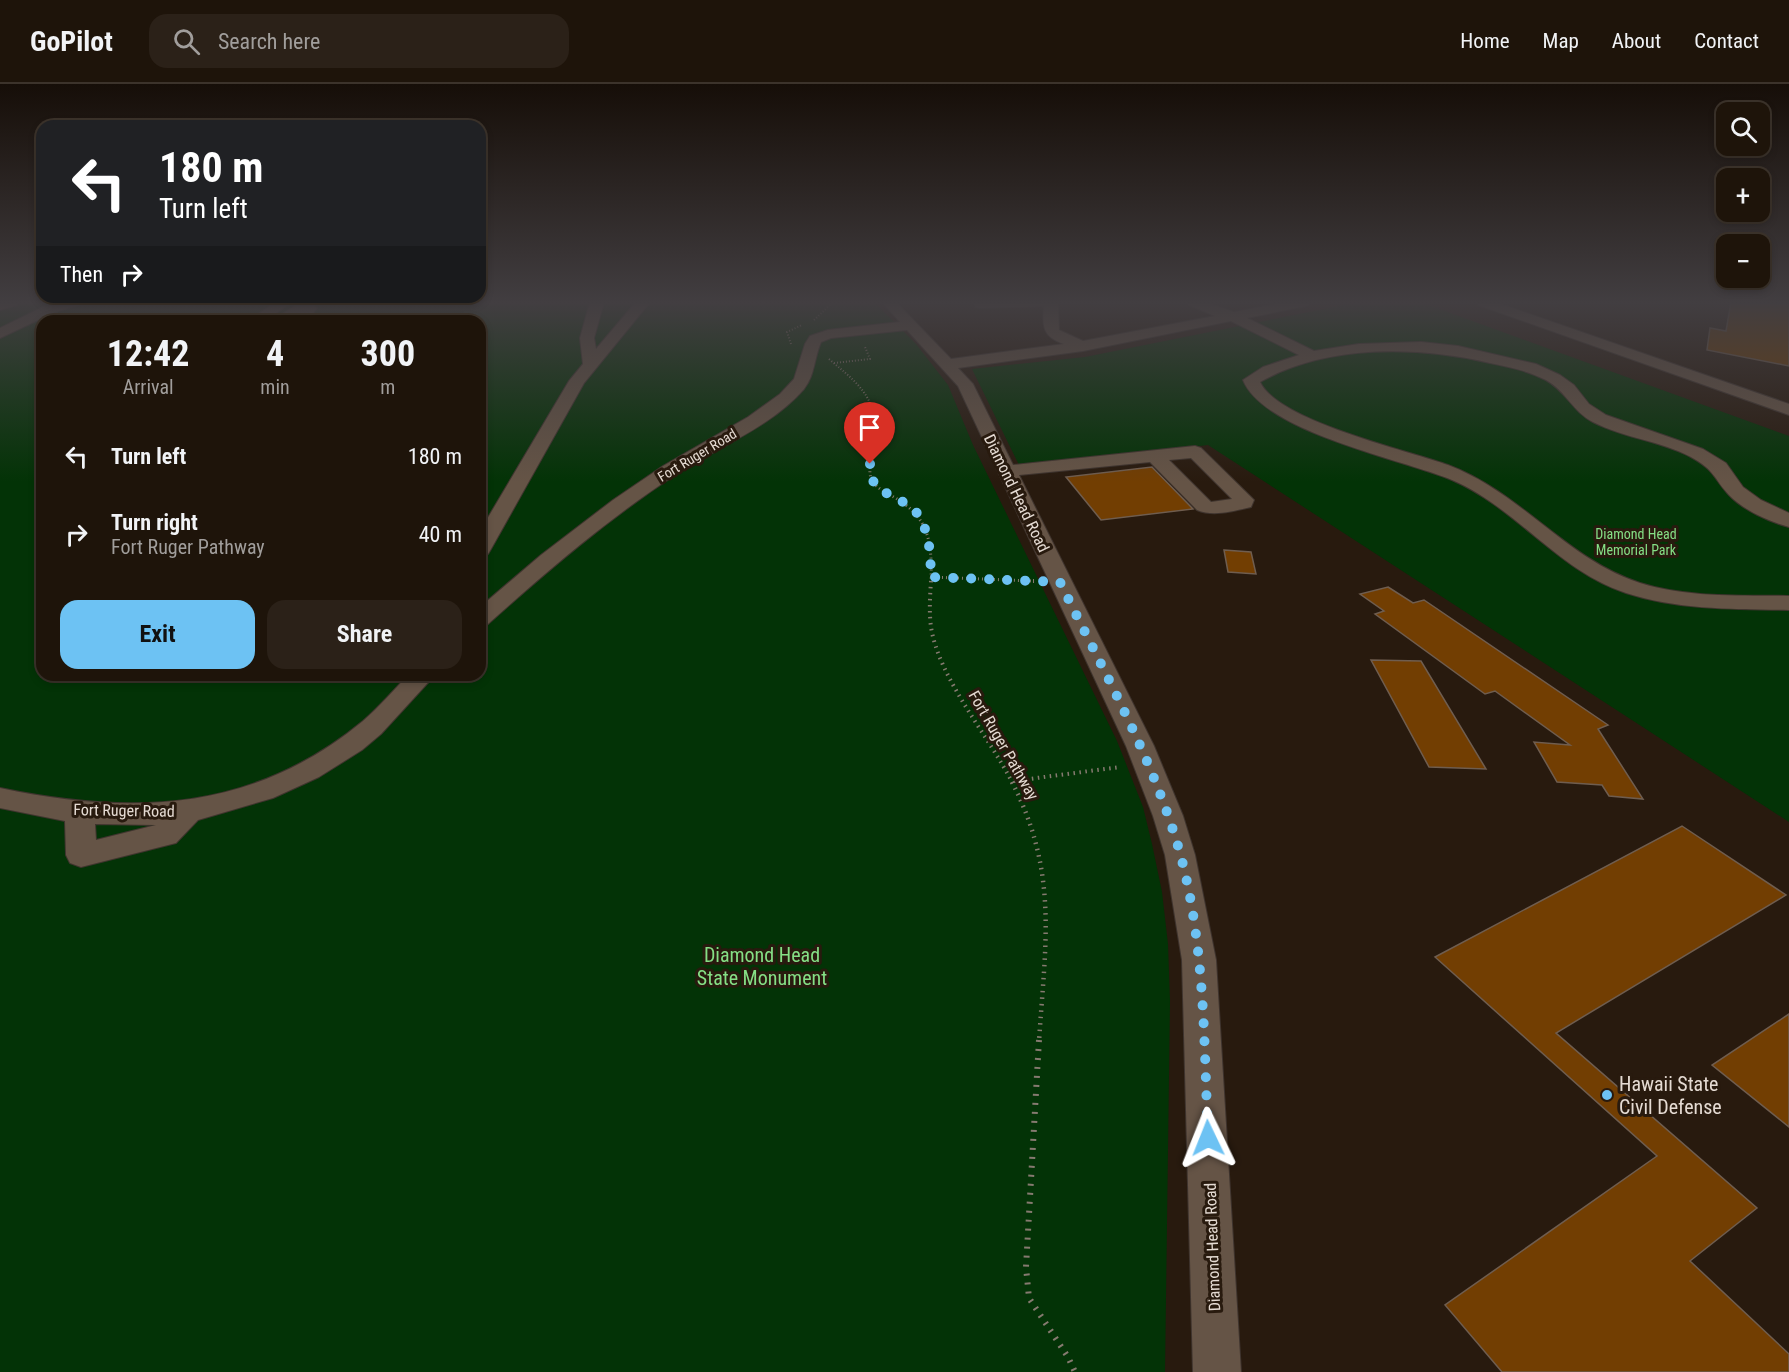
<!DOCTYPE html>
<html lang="en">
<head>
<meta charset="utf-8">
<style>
  body { margin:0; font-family:"Roboto Condensed",sans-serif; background:#2b2118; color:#f1f3f6; height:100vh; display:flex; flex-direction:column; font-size:22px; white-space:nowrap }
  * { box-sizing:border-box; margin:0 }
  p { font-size:20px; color:#a19e9c }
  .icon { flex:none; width:33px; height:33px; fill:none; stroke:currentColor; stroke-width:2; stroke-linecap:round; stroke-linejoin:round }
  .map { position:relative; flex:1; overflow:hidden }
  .side { position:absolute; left:36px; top:231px; width:450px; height:366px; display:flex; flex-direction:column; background:#1e140a; border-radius:18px; box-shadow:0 3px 9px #0003,0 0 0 2px #3c332b }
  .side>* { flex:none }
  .hud { position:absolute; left:36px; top:36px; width:450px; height:183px; border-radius:18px; box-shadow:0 3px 9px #0003,0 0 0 2px #3c332b; background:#202124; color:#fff; overflow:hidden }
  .fabs { position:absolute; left:1716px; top:18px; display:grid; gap:12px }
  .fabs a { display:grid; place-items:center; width:54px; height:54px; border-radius:12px; background:#1e140a; box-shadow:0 3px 9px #0003,0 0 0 2px #3c332b; font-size:30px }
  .pin { position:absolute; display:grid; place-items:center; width:51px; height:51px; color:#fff; margin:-62px -26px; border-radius:50% 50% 50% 0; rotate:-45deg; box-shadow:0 0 6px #0007 }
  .pin .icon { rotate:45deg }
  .me { position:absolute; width:66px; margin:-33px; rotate:358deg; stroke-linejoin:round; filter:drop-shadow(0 0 4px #0008) }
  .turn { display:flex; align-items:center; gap:21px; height:126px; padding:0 24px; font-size:27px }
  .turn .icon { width:78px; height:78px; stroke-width:2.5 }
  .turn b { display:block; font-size:42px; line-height:51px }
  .then { display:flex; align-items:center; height:57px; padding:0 24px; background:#0003; gap:12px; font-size:22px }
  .eta { display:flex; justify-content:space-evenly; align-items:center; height:102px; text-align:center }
  .eta b { font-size:36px; font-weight:700; line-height:42px }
  .primary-button { display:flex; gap:12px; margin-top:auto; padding:12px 24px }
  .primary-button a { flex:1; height:69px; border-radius:18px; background:#6dc2f3; color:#111; font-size:24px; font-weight:700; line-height:69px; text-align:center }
  .primary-button a+a { background:#2b2118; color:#f1f3f6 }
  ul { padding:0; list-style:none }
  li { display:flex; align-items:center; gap:18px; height:78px; padding:0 24px }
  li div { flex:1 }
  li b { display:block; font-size:22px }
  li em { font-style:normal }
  header { display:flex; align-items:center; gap:36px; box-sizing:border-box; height:84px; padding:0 30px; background:#1e140a; border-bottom:2px solid #3c332b }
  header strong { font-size:28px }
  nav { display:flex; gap:33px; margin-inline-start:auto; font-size:21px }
  .search { width:420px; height:54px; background:#2b2118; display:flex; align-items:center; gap:15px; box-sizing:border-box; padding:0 21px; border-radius:18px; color:#a19e9c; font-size:22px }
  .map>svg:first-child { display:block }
</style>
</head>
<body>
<header>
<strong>GoPilot</strong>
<div class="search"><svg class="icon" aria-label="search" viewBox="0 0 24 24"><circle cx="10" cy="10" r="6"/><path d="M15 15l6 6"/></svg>Search here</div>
<nav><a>Home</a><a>Map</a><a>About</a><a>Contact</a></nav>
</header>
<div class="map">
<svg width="1789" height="1288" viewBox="0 0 1789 1288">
  <rect width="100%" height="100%" fill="#281a0e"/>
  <g fill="#033306" fill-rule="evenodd">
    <path d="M0 218H874L916 260 948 301 973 361 1117 657 1143 723 1152 760 1162 808 1168 860 1170 917 1165 1288H0ZM42 237H480V591H42Z"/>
    <path d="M1359 218H1420L1789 352V738L1208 361 1020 383 972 285 1085 273Z"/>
  </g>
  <g fill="#723e02" stroke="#6f5d4f" stroke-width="1.5">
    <path d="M1731 218H1789V282L1707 266 1710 244 1726 247Z"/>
    <path d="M1152 383 1193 425 1101 436 1066 393Z"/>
    <path d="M1224 466 1251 468 1256 490 1228 488Z"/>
    <path d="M1388 503 1413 519 1424 516 1608 641 1598 645 1643 715 1609 712 1602 701 1557 698 1534 658 1570 661 1495 607 1485 610 1375 530 1384 527 1360 510Z"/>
    <path d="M1371 576 1421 577 1486 685 1429 683Z"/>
    <path d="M1682 742 1786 811 1556 949 1757 1124 1690 1177 1789 1270V1288H1502L1445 1221 1657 1072 1435 873Z"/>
    <path d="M1789 930V1043L1712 981Z"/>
  </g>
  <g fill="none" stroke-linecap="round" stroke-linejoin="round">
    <defs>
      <g id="minor">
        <path d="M0 218H19L17 221 0 226Z"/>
        <path d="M60 218H80L78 221 55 228 0 254V244L45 222Z"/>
        <path d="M276 218H292L265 237H248Z"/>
        <path d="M590 218H604L594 254 596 265 636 218H650L584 299 491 465 488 470 480 471V447L569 297 583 280 580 254Z"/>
        <path d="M882 218H896L951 275 1064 260C1043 253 1042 243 1044 222L980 224 975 223V218H1058L1059 246 1083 257 1215 232 1189 221 1187 218H1205L1234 228 1287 218H1313L1306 222 1247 234 1314 267 1359 260 1421 258 1458 262 1536 280 1560 291 1574 301 1589 320 1606 331 1703 365 1726 379 1743 403 1761 416 1789 429V443C1770 438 1743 426 1729 411 1714 395 1715 386 1691 373 1661 357 1624 354 1593 338 1573 328 1566 307 1546 296 1528 287 1510 283 1490 279 1417 262 1328 260 1260 298 1278 337 1406 366 1448 381 1522 409 1566 475 1640 499 1687 514 1741 511 1789 512V526C1735 525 1678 526 1626 509 1558 487 1517 424 1452 396 1401 375 1264 348 1243 296L1263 283 1299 271 1231 237 1083 267 958 284 973 300 1013 381 1195 362 1201 364 1254 416 1251 423C1234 427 1213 433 1197 426L1150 378 1019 391 1154 662 1183 732 1195 771 1216 876 1241 1288H1193L1182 876 1165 771 1153 732 1126 662 958 302 907 246 831 254 821 258C814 274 815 291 804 305 770 344 717 363 675 391 608 435 547 487 488 540L480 542V523L541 471 613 416 663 382 748 333 780 310 794 295 805 260 810 252 828 246 900 238ZM1191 374 1232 415 1211 418 1169 376Z"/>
        <path d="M1476 218H1495L1789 320V331L1478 221Z"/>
        <path d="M310 220 317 224 307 237H293L296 233 289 237H271L295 222Z"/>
        <path d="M408 591H435L381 650 362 666 319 693 273 714 198 736 176 759 81 783 70 779 66 771 65 737 0 724V704C133 732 253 728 363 637 379 623 393 607 408 591ZM95 740 156 741 96 756Z"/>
      </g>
    </defs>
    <use href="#minor" stroke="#3f342e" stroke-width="2"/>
    <g stroke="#867a70" stroke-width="2" stroke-dasharray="1 2" stroke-linecap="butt">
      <path d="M814 236 833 218"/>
      <path d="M791 260 787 248 802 241"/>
      <path d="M829 275C852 295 873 308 875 341"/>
      <path d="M834 279 870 275 865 263"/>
    </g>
    <g stroke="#867a70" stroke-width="3" stroke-dasharray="1 3" stroke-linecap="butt">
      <path d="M875 340C875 345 877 352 876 358 875 370 867 382 871 394 874 403 885 408 892 412 930 433 932 458 931 498"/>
      <path d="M930 493 1034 497"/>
    </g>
    <g stroke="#867a70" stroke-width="4" stroke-dasharray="1.5 4.5" stroke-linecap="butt">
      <path d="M931 497C930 512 929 528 931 543 939 595 989 652 1013 700"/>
      <path d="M1027 497H1034"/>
      <path d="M1014 697 1120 683"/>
    </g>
    <path stroke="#867a70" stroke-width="4.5" stroke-dasharray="1.5 5" stroke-linecap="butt" d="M1012 698C1059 790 1045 860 1039 958"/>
    <path stroke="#867a70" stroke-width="6" stroke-dasharray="2 7" stroke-linecap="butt" d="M1039 956 1026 1183 1029 1214 1068 1273 1075 1288"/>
    <use href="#minor" fill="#655446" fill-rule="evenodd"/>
  </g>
  <linearGradient id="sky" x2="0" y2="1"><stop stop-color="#160e08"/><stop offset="0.55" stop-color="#423e41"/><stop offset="1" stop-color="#423e41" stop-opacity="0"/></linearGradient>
  <rect width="1789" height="398" fill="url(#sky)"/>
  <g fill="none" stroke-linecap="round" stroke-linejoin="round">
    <path stroke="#6dc2f3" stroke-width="10" stroke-dasharray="0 18" d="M870 380C868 412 899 409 916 428 929 444 932 474 930 493L1060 498C1103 586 1153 674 1180 769 1205 861 1204 959 1208 1054"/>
  </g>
  <circle fill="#6dc2f3" stroke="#281a0e" stroke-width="2" cx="1607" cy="1011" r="6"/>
  <g text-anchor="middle" stroke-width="6" stroke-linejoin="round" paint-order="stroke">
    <g font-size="14" fill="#e5dbd3" stroke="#281a0e">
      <text transform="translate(697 371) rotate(-31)" y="5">Fort Ruger Road</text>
    </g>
    <g font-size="14" fill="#85df85" stroke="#281a0e">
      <text x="1636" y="455">Diamond Head<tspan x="1636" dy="16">Memorial Park</tspan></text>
    </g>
    <g font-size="16" fill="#e5dbd3" stroke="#281a0e">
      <text transform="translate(1017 409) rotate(64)" y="6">Diamond Head Road</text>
      <text transform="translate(1004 661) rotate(60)" y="6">Fort Ruger Pathway</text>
      <text transform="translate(124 726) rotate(1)" y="6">Fort Ruger Road</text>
      <text transform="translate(1212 1163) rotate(-92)" y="6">Diamond Head Road</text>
    </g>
    <g font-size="20" fill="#85df85" stroke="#281a0e">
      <text x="762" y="878">Diamond Head<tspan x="762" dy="23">State Monument</tspan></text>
    </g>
    <g font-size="20" fill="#e5dbd3" stroke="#281a0e" text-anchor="start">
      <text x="1619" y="1007">Hawaii State<tspan x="1619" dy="23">Civil Defense</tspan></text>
    </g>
  </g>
</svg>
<div class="fabs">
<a><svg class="icon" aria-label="search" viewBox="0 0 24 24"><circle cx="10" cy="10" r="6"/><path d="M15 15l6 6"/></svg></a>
<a>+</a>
<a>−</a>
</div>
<div class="pin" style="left:870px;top:380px;background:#d93025"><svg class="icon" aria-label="arrive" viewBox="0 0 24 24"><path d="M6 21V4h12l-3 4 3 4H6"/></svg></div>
<svg class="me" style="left:1208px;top:1054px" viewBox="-20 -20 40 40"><path d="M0-17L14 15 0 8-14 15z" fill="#6dc2f3" stroke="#fff" stroke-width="4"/></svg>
<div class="hud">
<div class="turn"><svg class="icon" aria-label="left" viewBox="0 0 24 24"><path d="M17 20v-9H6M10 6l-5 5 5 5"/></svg><div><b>180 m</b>Turn left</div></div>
<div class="then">Then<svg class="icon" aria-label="right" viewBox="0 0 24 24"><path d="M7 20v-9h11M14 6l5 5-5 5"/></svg></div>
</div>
<section class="side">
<div class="eta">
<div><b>12:42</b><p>Arrival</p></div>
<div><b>4</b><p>min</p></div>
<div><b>300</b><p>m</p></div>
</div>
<ul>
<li><svg class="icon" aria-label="left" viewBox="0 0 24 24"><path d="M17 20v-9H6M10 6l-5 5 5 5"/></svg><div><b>Turn left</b></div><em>180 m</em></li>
<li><svg class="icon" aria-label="right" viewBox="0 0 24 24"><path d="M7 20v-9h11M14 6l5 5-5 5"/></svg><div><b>Turn right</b><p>Fort Ruger Pathway</p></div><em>40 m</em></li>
</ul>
<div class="primary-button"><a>Exit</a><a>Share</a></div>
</section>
</div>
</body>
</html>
